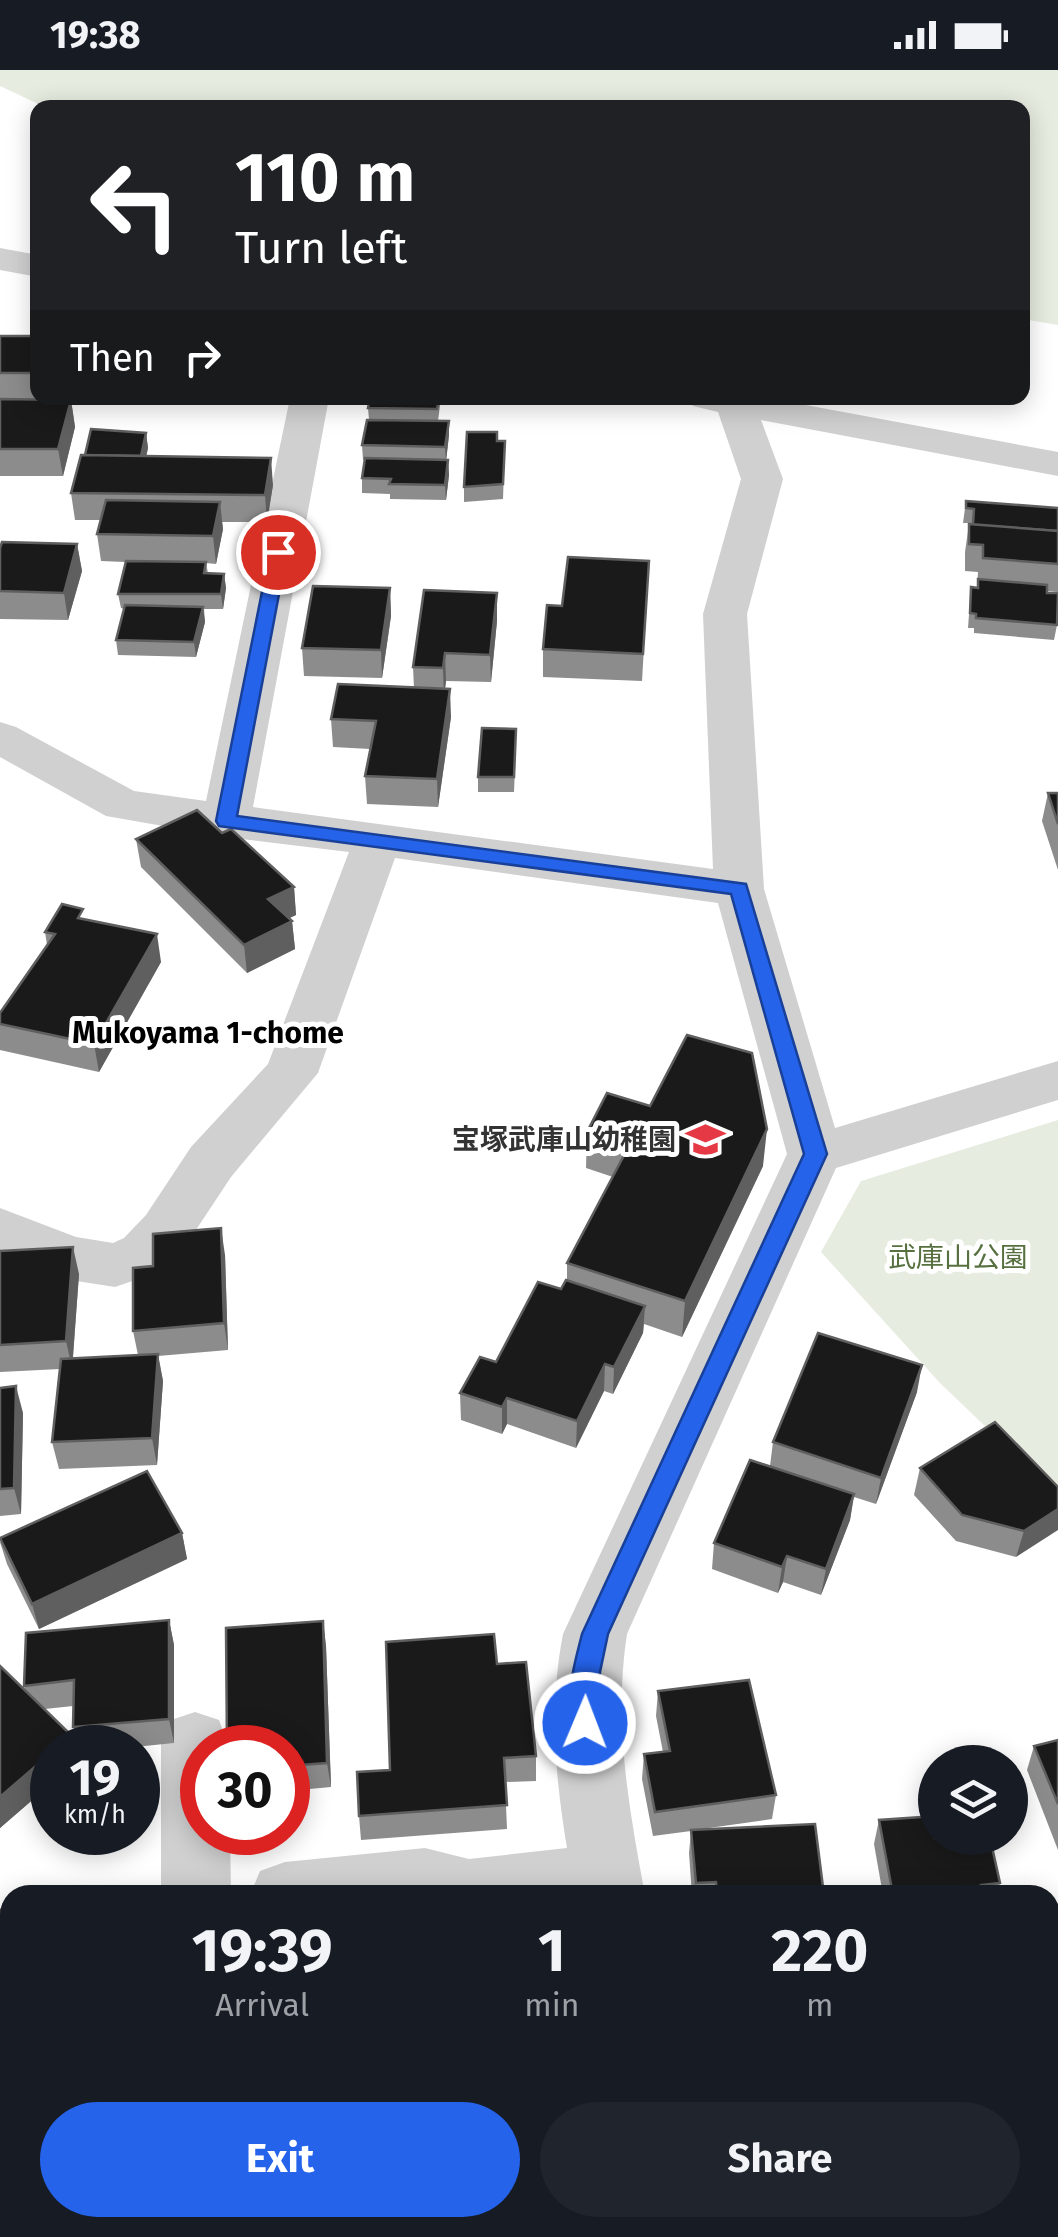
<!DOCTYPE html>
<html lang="en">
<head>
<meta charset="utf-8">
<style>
  body { margin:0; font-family:"Fira Sans","Noto Sans JP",sans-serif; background:#20242c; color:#f1f3f6; height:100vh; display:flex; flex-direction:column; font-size:38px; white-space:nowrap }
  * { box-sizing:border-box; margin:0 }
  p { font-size:32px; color:#9ea1a6 }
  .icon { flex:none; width:55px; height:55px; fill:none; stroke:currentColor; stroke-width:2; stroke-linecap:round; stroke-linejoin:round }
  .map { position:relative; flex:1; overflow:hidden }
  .details { position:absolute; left:0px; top:1815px; width:1060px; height:352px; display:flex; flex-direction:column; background:#171b24; border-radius:30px 30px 0 0; box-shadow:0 5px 25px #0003 }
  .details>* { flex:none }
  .guide { position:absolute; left:30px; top:30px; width:1000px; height:305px; border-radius:20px; box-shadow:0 5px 25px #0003; background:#202124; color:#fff; overflow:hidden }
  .tools { position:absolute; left:918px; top:1675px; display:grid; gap:20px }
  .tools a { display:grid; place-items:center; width:110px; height:110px; border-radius:50%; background:#171b24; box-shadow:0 5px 25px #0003; font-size:50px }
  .speed { position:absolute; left:30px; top:1655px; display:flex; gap:20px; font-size:50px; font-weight:700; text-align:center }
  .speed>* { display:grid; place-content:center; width:130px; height:130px; border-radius:50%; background:#171b24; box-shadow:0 5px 25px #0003; line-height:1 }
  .speed small { font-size:25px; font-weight:400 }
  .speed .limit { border:15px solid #d22; background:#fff; color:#111 }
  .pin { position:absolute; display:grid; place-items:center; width:85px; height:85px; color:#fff; margin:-42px; border:5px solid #fff; border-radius:50%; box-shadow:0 2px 10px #0007 }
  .me { position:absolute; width:110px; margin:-55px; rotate:1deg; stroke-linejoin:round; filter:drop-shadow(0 0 8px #0008) }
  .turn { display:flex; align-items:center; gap:35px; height:210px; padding:0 40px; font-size:45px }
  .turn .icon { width:130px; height:130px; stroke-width:2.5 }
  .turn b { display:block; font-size:70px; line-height:85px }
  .then { display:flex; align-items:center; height:95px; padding:0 40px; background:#0003; gap:20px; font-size:38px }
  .eta { display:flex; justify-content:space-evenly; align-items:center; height:170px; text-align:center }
  .eta b { font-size:60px; font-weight:700; line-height:70px }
  .action { display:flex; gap:20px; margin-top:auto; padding:20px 40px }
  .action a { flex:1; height:115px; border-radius:60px; background:#2563eb; color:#fff; font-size:40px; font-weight:700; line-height:115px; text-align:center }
  .action a+a { background:#20242c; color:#f1f3f6 }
  .status { display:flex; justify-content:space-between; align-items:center; height:70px; padding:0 50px; background:#171b24; direction:ltr }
  .status svg { height:28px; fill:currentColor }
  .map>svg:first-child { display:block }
</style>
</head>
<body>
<div class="status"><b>19:38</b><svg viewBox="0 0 49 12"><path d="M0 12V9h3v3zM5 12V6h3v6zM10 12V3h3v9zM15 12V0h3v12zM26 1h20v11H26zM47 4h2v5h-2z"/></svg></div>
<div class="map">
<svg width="1058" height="2167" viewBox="0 0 1058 2167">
  <rect width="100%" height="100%" fill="#fff"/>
  <g fill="#e6ecdf">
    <path d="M0 0H1058V255L1023 249 1022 38H47L0 16Z"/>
    <path d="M1058 1050V1426L940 1313 821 1182 861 1111Z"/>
  </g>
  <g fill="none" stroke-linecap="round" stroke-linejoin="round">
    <g fill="#d0d0d0" fill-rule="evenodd">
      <path d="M0 178 38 185V207L0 200Z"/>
      <path d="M290 328H329L253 737 713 799 703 544 741 409 718 342 693 336 688 328H768L1058 382V406L761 350 783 409 747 544 764 819 835 1058 1058 991V1030L836 1098 627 1564C613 1653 629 1738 645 1825H250L260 1801 285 1792 425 1778 469 1789 567 1778C555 1706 549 1636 563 1564L787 1084 718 833 395 788 318 1003 231 1107 186 1175 164 1200 115 1217 70 1210 0 1183V1138L76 1167 113 1173 124 1168 146 1145 191 1077 268 994 349 782 226 767 106 746 0 687V652L16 657 134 721 206 731Z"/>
      <path d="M195 1642 219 1650 229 1678H202V1762H230L231 1825H161V1672L171 1650Z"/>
      <path d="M1058 1898V1968L1050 1971V1899Z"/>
      <path d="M627 2158H704L706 2167H628Z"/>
    </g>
  </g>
  <g fill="#8c8c8c">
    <path d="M0 266H38V328L71 330 75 357 63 406H0Z"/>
    <path d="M441 328 438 351H449V365L446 390H448L449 405 446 430 390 429V424L362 423V408L365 390H363L362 375 369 350 368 338Z"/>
    <path d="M146 363 148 378 146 386 273 415 267 452H222L223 459 216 494 206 493 208 503 224 504 226 518 223 539H204L205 552 196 587 118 585 116 570 124 539 121 538 118 524 125 492 101 491 97 464 100 450H75L71 423 85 385Z"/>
    <path d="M497 371H505L503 429 464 432V417Z"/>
    <path d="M966 431 1058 438V522L1047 521 1057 555 1054 570 974 563V558H968L971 517 977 518 978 502 965 501V482L969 454 971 453H963Z"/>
    <path d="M77 474 82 501 68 550 0 549V478Z"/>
    <path d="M649 491 642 611 543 607V579L562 536Z"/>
    <path d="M390 518 391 546 382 608 304 606 302 578Z"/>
    <path d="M497 551 491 612 446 611 445 619 451 647 438 737 367 734 365 706 370 679 333 677 331 649 414 618 413 597Z"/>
    <path d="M516 674 514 722H478V707Z"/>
    <path d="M1048 723H1058V800L1042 751Z"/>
    <path d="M222 763 294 817 296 845 289 848 292 851 295 879 247 903 141 797 136 769Z"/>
    <path d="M85 849 161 892 99 1002 0 980V943L47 875 45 862Z"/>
    <path d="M587 1062 763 1096 682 1267 644 1254 643 1263 613 1324 604 1321 576 1378 507 1354 502 1364 461 1350 460 1323 496 1292 561 1219 567 1210V1193L613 1107 586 1098Z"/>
    <path d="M0 1181 79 1204 73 1288 138 1285 133 1261 225 1185 228 1280 158 1286 163 1311 157 1395 59 1399 52 1372 60 1299 0 1302Z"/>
    <path d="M0 1318 23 1343 21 1444 0 1446Z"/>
    <path d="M917 1322 876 1434 854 1427 850 1450 821 1525 783 1512 778 1523 712 1499 714 1473 770 1396 773 1372Z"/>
    <path d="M920 1398 1058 1417 1016 1487 956 1471 914 1425Z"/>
    <path d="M182 1463 187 1489 39 1559 7 1494 0 1472Z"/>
    <path d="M169 1550 174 1575V1673L125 1678H79L73 1657V1636L45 1639 52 1678V1713L0 1758V1596L25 1620 24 1616Z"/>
    <path d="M323 1551 326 1576 331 1717 288 1721V1678Z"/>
    <path d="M497 1594 536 1686V1711L505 1712 507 1759 361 1770 359 1746 390 1700Z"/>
    <path d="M658 1621 776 1725 772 1749 702 1759 824 1825H692L689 1783 691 1761 653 1766 642 1709 644 1684 663 1682 656 1646Z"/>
    <path d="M1058 1670V1780L1027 1700 1034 1676Z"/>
    <path d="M879 1750 1000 1813 996 1825H883L874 1774Z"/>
    <path d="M827 2158H865L835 2167H831Z"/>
  </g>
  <g fill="#5f5f5f">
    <path d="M71 330 75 357 63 406 58 379Z"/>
    <path d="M449 351V365L446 392 445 377Z"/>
    <path d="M146 363 148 378 142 406 140 392Z"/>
    <path d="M271 388 273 415 267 452 265 425Z"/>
    <path d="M448 390 449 405 446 430 445 415Z"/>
    <path d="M220 432 223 459 216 494 213 466Z"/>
    <path d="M77 474 82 501 68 550 64 523Z"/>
    <path d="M224 504 226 518 223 539 221 524Z"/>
    <path d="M390 518 391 546 382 608 381 580Z"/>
    <path d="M497 523V551L491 612 490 585Z"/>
    <path d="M203 537 205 552 196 587 194 572Z"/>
    <path d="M445 583 446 611 444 626 443 598Z"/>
    <path d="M450 619 451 647 438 737 437 709Z"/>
    <path d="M294 817 296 845 271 857 268 829Z"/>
    <path d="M292 851 295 879 247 903 244 875Z"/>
    <path d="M157 864 161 892 99 1002 94 974Z"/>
    <path d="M767 1059 763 1096 682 1267 685 1231Z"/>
    <path d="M221 1158 225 1185 228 1280 224 1253Z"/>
    <path d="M73 1177 79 1204 72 1298 66 1271Z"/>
    <path d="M645 1236 643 1263 613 1324 614 1297Z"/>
    <path d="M158 1284 163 1311 157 1395 152 1368Z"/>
    <path d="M605 1294 604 1321 576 1378 577 1351Z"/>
    <path d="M922 1295 917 1322 876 1434 881 1408Z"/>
    <path d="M16 1316 23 1343 21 1444 14 1418Z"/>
    <path d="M507 1328V1354L502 1364V1337Z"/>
    <path d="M854 1424 850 1450 821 1525 826 1499Z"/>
    <path d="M1058 1439V1460L1016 1487 1024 1461Z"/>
    <path d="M182 1463 187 1489 39 1559 32 1534Z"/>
    <path d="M787 1486 783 1512 778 1523 782 1497Z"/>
    <path d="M169 1550 174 1575V1673L169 1649Z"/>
    <path d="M323 1551 326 1576 331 1717 327 1693Z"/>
    <path d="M72 1666 75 1678H58Z"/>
    <path d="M52 1682V1713L0 1758V1727Z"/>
    <path d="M10 2020V2044L0 2048V2024Z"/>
    <path d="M834 2158H865L831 2167Z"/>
  </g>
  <g fill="#1a1a1a" stroke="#5f5f5f" stroke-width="2.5">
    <rect x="0" y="266" width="38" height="37"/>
    <path d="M370 328H439L437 339 368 338Z"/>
    <path d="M0 329 71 330 58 379H0Z"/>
    <path d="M367 350 449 351 445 377 362 375Z"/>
    <path d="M91 359 146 363 141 386 85 385Z"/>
    <path d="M467 362H497V371H505L503 414 464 417Z"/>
    <path d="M81 385 271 388 265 425 71 423Z"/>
    <path d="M365 388 448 390 445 415 389 414 391 409 362 408Z"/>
    <path d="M106 430 220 432 213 466 97 464Z"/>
    <path d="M966 431 1058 438V461L973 455 974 439 966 438Z"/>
    <path d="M969 454 1058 461V494L983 488V475L969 474Z"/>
    <path d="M2 472 77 474 64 523 0 521V478Z"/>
    <path d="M568 487 649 491 643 584 543 579 547 535 562 536Z"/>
    <path d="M126 491 206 492 204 503 224 504 221 524H118Z"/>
    <path d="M978 509 1047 515V523H1058L1057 555 976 548V544L970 543 971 517 978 518Z"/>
    <path d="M313 516 390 518 381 580 302 578Z"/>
    <path d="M424 520 497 523 490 585 445 583 443 598 413 597Z"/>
    <path d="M125 535 203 537 194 572 116 570Z"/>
    <path d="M338 614 450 619 437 709 365 706 376 651 331 649Z"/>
    <path d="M482 658 516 659 514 707H478Z"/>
    <path d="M1048 723H1058V754Z"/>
    <path d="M197 740 222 763 231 759 294 817 268 829 292 851 244 875 136 769Z"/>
    <path d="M62 834 83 839 78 848 157 864 94 974 0 954V943L55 864 45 862Z"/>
    <path d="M687 965 752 983 767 1059 685 1231 567 1193 630 1074 587 1062 607 1023 650 1036Z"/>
    <path d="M221 1158 224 1253 133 1261V1198L153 1196V1164Z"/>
    <path d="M73 1177 66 1271 0 1275V1181Z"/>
    <path d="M566 1210 645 1236 614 1297 605 1294 577 1351 507 1328 502 1337 460 1323 480 1287 496 1292 538 1212 561 1219Z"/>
    <path d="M818 1263 922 1295 881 1408 773 1372Z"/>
    <path d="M158 1284 152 1368 52 1372 61 1289Z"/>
    <path d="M16 1316 14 1418 0 1419V1318Z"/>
    <path d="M995 1352 1058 1417V1439L1024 1461 962 1445 920 1398Z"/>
    <path d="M750 1390 854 1424 826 1499 787 1486 782 1497 714 1473Z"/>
    <path d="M147 1401 182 1463 32 1534 0 1468Z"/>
    <path d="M169 1550V1649L73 1657 74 1610 24 1616 26 1563Z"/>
    <path d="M323 1551 327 1693 288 1696V1678H227L226 1558Z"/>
    <path d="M494 1564 497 1594 526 1592 536 1686 504 1688 507 1735 359 1746 357 1702 390 1700 386 1572Z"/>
    <path d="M0 1596 72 1666 58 1678H52V1682L0 1727Z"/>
    <path d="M749 1610 776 1725 655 1742 644 1684 670 1681 658 1621Z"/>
    <path d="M1058 1670V1734L1034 1676Z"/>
    <path d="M935 1746V1768H990L1000 1813 981 1815 983 1825H893L879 1750Z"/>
    <path d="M815 1754 824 1825H718L716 1812 696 1813 691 1760Z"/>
    <path d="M10 1836V2020L0 2024V1840Z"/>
    <rect x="196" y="2158" width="88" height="9"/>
    <path d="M388 2158H522L523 2167H388Z"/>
    <path d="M547 2158H599L601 2167H548Z"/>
    <path d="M879 2158H996L1000 2167H848Z"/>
  </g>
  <path fill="#2563eb" stroke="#184099" stroke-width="2.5" d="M278 476 287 482 237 746 746 814 827 1084 608 1564 600 1602 599 1653 595 1662 585 1666 575 1662C562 1634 575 1592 582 1564L804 1084 731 824 219 756 216 751 270 482Z"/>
  <defs>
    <symbol id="school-bare" viewBox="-9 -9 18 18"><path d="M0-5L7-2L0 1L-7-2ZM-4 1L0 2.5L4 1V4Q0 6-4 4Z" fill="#e63946" stroke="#fff" stroke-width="2.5" paint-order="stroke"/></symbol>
  </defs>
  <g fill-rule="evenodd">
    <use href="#school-bare" x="678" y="1042" width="55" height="55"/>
  </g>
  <g text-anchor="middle" stroke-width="10" stroke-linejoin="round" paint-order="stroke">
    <g font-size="28" font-weight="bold" fill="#333" stroke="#fff" text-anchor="end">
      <text x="676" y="1079">宝塚武庫山幼稚園</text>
    </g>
    <g font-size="28" fill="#56703f" stroke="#fff">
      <text x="958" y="1197">武庫山公園</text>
    </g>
    <g font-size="30" font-weight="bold" fill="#000" stroke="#fff">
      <text x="208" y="973">Mukoyama 1-chome</text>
    </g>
  </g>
</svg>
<div class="tools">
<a><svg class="icon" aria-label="layers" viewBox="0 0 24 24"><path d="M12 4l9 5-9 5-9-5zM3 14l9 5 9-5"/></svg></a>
</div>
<div class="speed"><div>19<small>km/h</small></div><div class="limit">30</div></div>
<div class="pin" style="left:278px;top:482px;background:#d93025"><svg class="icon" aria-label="arrive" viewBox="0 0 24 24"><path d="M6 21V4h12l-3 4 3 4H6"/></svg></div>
<svg class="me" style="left:585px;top:1653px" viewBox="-20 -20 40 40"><circle r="17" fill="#2563eb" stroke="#fff" stroke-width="3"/><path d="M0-11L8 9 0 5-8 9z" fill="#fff"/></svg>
<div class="guide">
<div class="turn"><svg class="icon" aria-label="left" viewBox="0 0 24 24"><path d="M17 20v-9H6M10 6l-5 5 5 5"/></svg><div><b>110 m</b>Turn left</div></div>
<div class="then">Then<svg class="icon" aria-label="right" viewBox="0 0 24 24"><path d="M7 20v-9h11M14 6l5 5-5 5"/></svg></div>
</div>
<section class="details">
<div class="eta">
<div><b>19:39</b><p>Arrival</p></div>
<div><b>1</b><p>min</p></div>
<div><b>220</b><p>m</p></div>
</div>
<div class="action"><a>Exit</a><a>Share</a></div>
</section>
</div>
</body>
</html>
